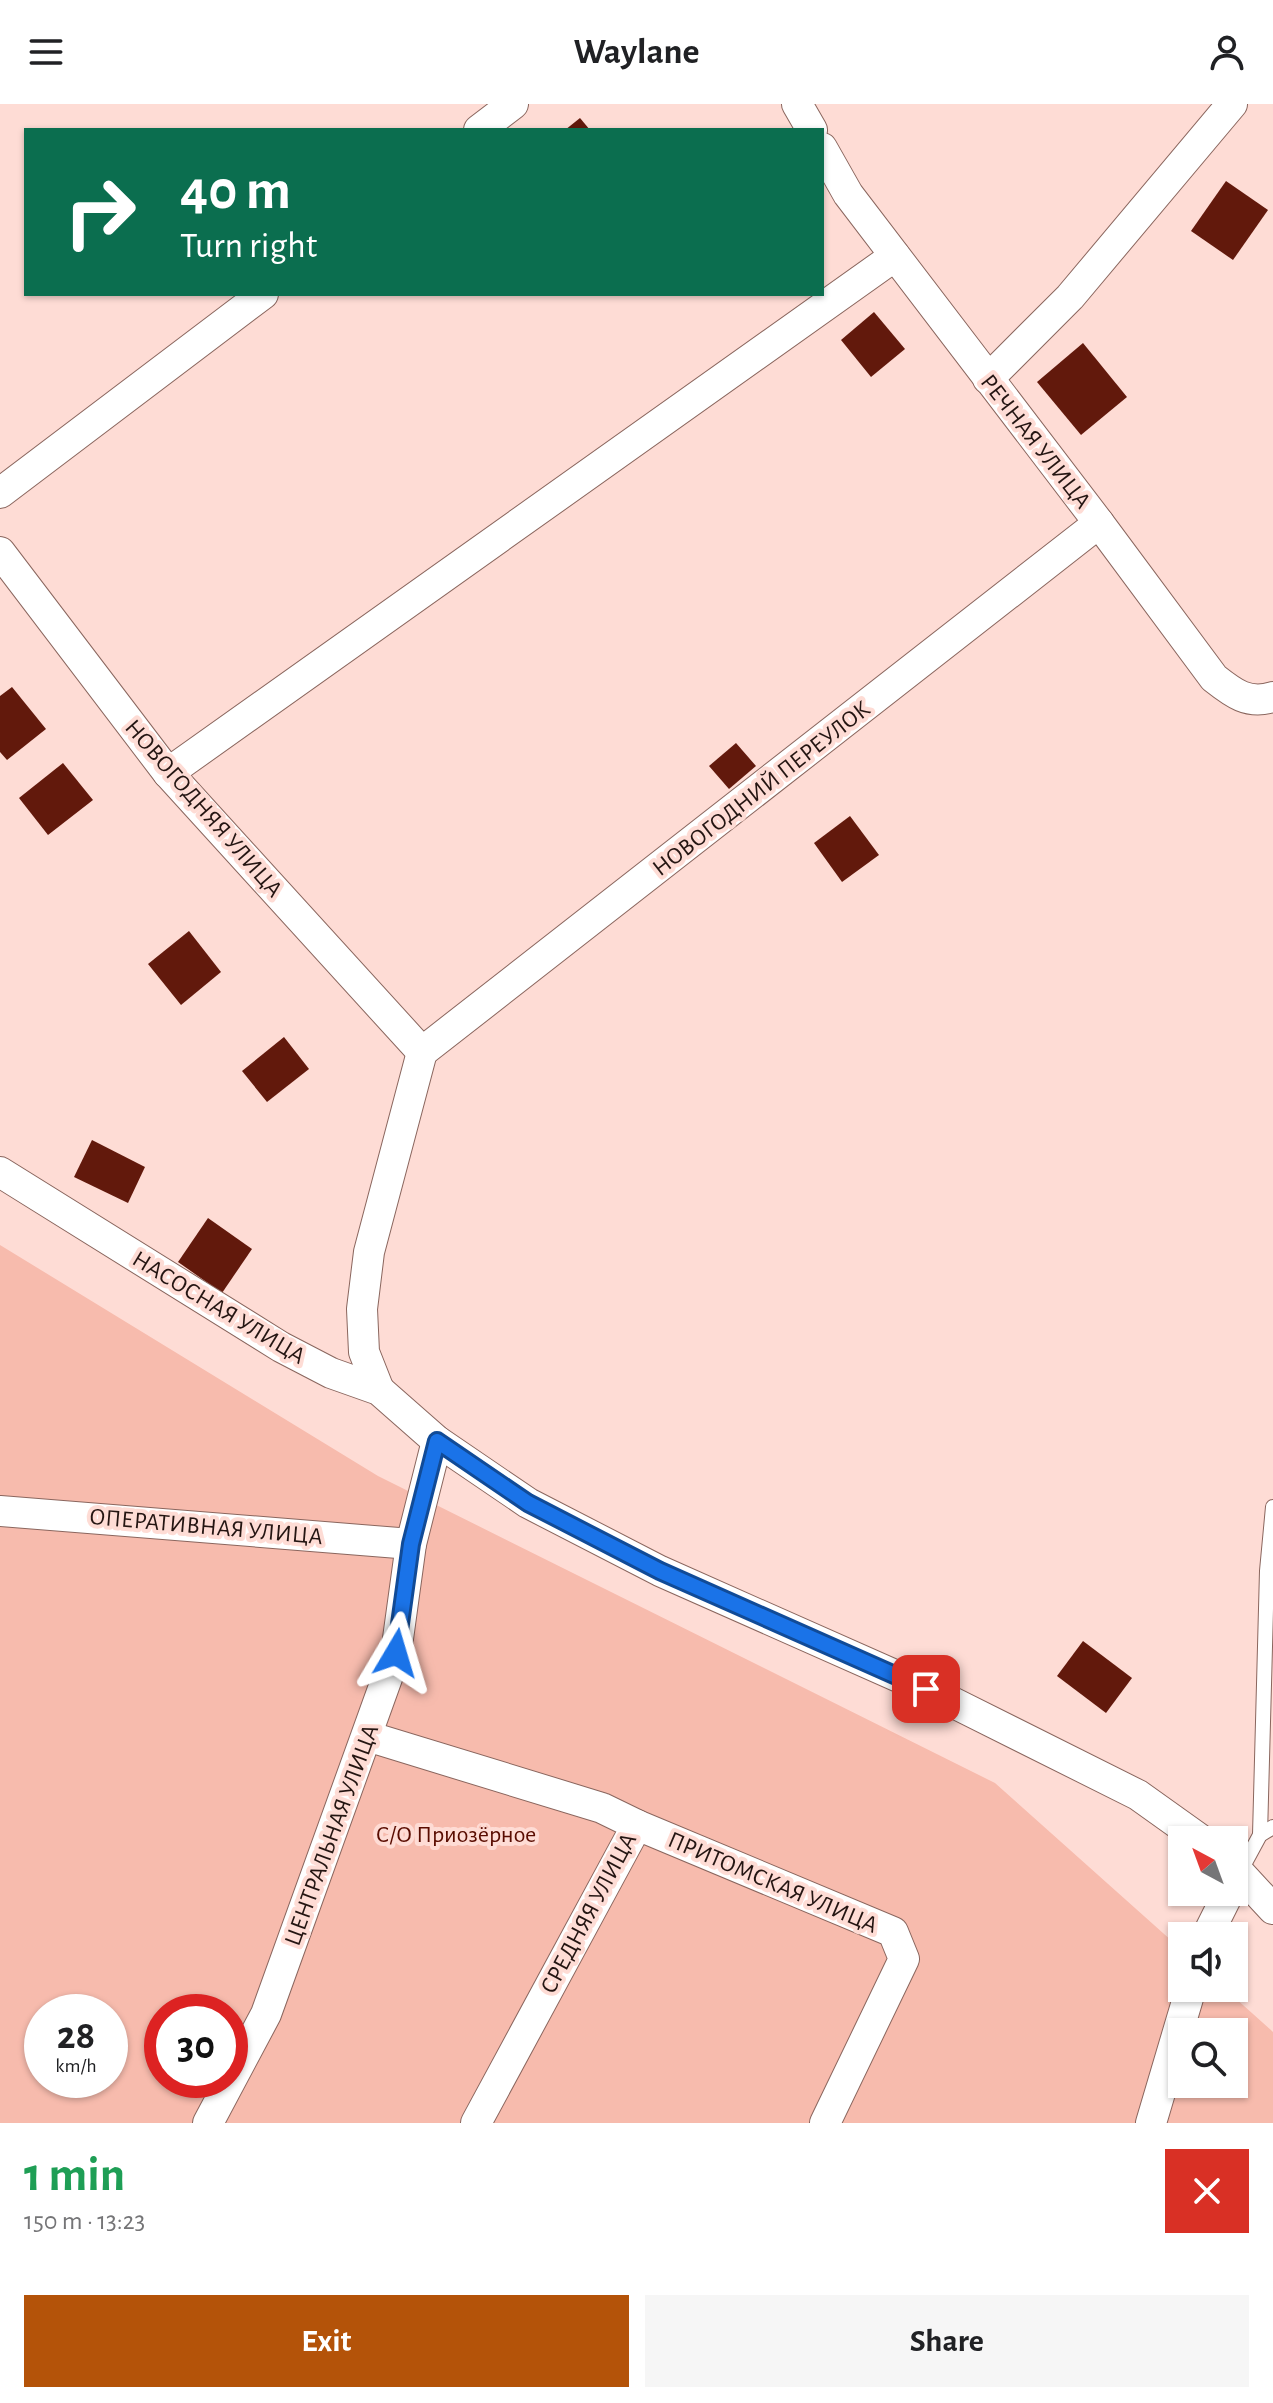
<!DOCTYPE html>
<html lang="en">
<head>
<meta charset="utf-8">
<style>
  body { margin:0; font-family:"Alegreya Sans",sans-serif; background:#f6f6f6; color:#202124; height:100vh; display:flex; flex-direction:column; font-size:30px; white-space:nowrap }
  * { box-sizing:border-box; margin:0 }
  p { font-size:26px; color:#757577 }
  .icon { flex:none; width:44px; height:44px; fill:none; stroke:currentColor; stroke-width:2; stroke-linecap:round; stroke-linejoin:round }
  .map { position:relative; height:2019px; overflow:hidden }
  .details { display:flex; flex-direction:column; background:#fff; flex:1 }
  .details>* { flex:none }
  .hud { position:absolute; left:24px; top:24px; width:800px; height:168px; border-radius:0px; box-shadow:0 2px 6px #0004; background:#0b6e4f; color:#fff; overflow:hidden }
  .needle { width:52px; rotate:319deg }
  .tools { position:absolute; left:1168px; top:1722px; display:grid; gap:16px }
  .tools a { display:grid; place-items:center; width:80px; height:80px; border-radius:0px; background:#fff; box-shadow:0 2px 6px #0004; font-size:40px }
  .speed { position:absolute; left:24px; top:1890px; display:flex; gap:16px; font-size:40px; font-weight:700; text-align:center }
  .speed>* { display:grid; place-content:center; width:104px; height:104px; border-radius:50%; background:#fff; box-shadow:0 2px 6px #0004; line-height:1 }
  .speed small { font-size:20px; font-weight:400 }
  .speed .limit { border:12px solid #d22; background:#fff; color:#111 }
  .pin { position:absolute; display:grid; place-items:center; width:68px; height:68px; color:#fff; margin:-34px; border-radius:16px; box-shadow:0 4px 12px #0006 }
  .me { position:absolute; width:88px; margin:-44px; rotate:7deg; stroke-linejoin:round; filter:drop-shadow(0 0 6px #0008) }
  .turn { display:flex; align-items:center; gap:28px; height:168px; padding:0 24px; font-size:36px }
  .turn .icon { width:104px; height:104px; stroke-width:2.5 }
  .turn b { display:block; font-size:56px; line-height:68px }
  .round { display:grid; place-items:center; flex:none; width:84px; height:84px; border-radius:0px; background:#f6f6f6 }
  .overview { display:flex; align-items:center; justify-content:space-between; height:136px; padding:0 24px }
  h1 { font-size:48px; font-weight:600; line-height:60px; color:#1e9e55 }
  .action { display:flex; gap:16px; margin-top:auto; padding:16px 24px }
  .action a { flex:1; height:92px; border-radius:0px; background:#b45309; color:#fff; font-size:32px; font-weight:600; line-height:92px; text-align:center }
  .action a+a { background:#f6f6f6; color:#202124 }
  header { display:flex; justify-content:space-between; align-items:center; height:104px; padding:0 24px; background:#fff; font-size:36px; font-weight:600 }
  .map>svg:first-child { display:block }
</style>
</head>
<body>
<header><svg class="icon" aria-label="menu" viewBox="0 0 24 24"><path d="M4 6h16M4 12h16M4 18h16"/></svg>Waylane<svg class="icon" aria-label="person" viewBox="0 0 24 24"><circle cx="12" cy="8" r="4"/><path d="M4 21q1-7 8-7t8 7"/></svg></header>
<div class="map">
<svg width="1273" height="2019" viewBox="0 0 1273 2019">
  <rect width="100%" height="100%" fill="#fedcd5"/>
  <path fill="#f7bbad" fill-rule="evenodd" d="M0 1141 378 1372 995 1679 1182 1846V1884H1224L1273 1928V2019H0ZM42 1908H110V1976H42ZM162 1908H230V1976H162ZM1182 1928H1234V1980H1182Z"/>
  <g fill="#62190c">
    <path d="M580 14 590 26H565Z"/>
    <path d="M1226 77 1268 106 1233 156 1191 127Z"/>
    <path d="M874 208 905 245 871 273 841 236Z"/>
    <path d="M1083 239 1127 293 1081 331 1037 278Z"/>
    <path d="M12 583 46 625 7 656 0 648V592Z"/>
    <path d="M736 639 756 662 729 685 709 662Z"/>
    <path d="M63 659 93 696 48 731 19 694Z"/>
    <path d="M850 712 879 751 842 778 814 739Z"/>
    <path d="M189 827 221 868 181 901 148 860Z"/>
    <path d="M284 933 309 965 267 998 242 967Z"/>
    <path d="M92 1036 145 1063 128 1099 74 1073Z"/>
    <path d="M208 1114 252 1145 222 1189 178 1158Z"/>
    <path d="M1083 1537 1132 1574 1106 1609 1057 1572Z"/>
  </g>
  <g fill="none" stroke-linecap="round" stroke-linejoin="round">
    <defs>
      <g id="lane">
        <path d="M1260 1731 1267 1467 1273 1403"/>
        <path d="M1240 1768 1260 1731 1273 1723"/>
      </g>
      <g id="street">
        <path d="M797 0 812 26"/>
        <path d="M479 26 513 0"/>
        <path d="M822 44 848 90 1099 419 1214 574C1233 589 1248 601 1273 593"/>
        <path d="M988 275 1070 193 1232 0"/>
        <path d="M0 389 263 190"/>
        <path d="M0 448 168 669 422 948"/>
        <path d="M168 669 895 152"/>
        <path d="M422 948 1099 419"/>
        <path d="M0 1068 281 1243 331 1269 379 1286 437 1337 528 1399 660 1467 926 1585 1138 1691 1201 1736"/>
        <path d="M379 1286 364 1248 362 1205 369 1148 422 948"/>
        <path d="M0 1407 411 1440"/>
        <path d="M367 1632 602 1704 637 1721 476 2019"/>
        <path d="M637 1721 893 1828 904 1855 825 2019"/>
        <path d="M1234 1763 1273 1805"/>
        <path d="M1207 1832 1229 1788"/>
        <path d="M208 2019 266 1910 396 1549 411 1440 437 1337"/>
        <path d="M1151 2019 1191 1884"/>
      </g>
    </defs>
    <use href="#lane" stroke="#8a665e" stroke-width="16"/>
    <use href="#street" stroke="#8a665e" stroke-width="32"/>
    <use href="#lane" stroke="#fff" stroke-width="14"/>
    <use href="#street" stroke="#fff" stroke-width="30"/>
  </g>
  <g fill="none" stroke-linecap="round" stroke-linejoin="round">
    <defs>
      <path id="route" d="M396 1549 411 1440 437 1337 528 1399 660 1467 926 1585"/>
    </defs>
    <use href="#route" stroke="#114b97" stroke-width="20"/>
    <use href="#route" stroke="#1a73e8" stroke-width="14"/>
  </g>
  <g text-anchor="middle" stroke-width="8" stroke-linejoin="round" paint-order="stroke">
    <g font-size="24" fill="#241512" stroke="#fedcd5">
      <text transform="translate(1036 337) rotate(52)" y="8">РЕЧНАЯ УЛИЦА</text>
      <text transform="translate(761 684) rotate(-38)" y="8">НОВОГОДНИЙ ПЕРЕУЛОК</text>
      <text transform="translate(204 704) rotate(49)" y="8">НОВОГОДНЯЯ УЛИЦА</text>
      <text transform="translate(219 1203) rotate(31)" y="8">НАСОСНАЯ УЛИЦА</text>
      <text transform="translate(206 1422) rotate(5)" y="8">ОПЕРАТИВНАЯ УЛИЦА</text>
      <text transform="translate(331 1731) rotate(-70)" y="8">ЦЕНТРАЛЬНАЯ УЛИЦА</text>
      <text transform="translate(773 1778) rotate(23)" y="8">ПРИТОМСКАЯ УЛИЦА</text>
      <text transform="translate(588 1809) rotate(-62)" y="8">СРЕДНЯЯ УЛИЦА</text>
    </g>
    <g font-size="24" fill="#590c01" stroke="#fedcd5">
      <text x="456" y="1738">С/О Приозёрное</text>
    </g>
  </g>
</svg>
<div class="tools">
<a><svg class="needle" viewBox="-14 -14 28 28"><path d="M0-13l5 13h-10z" fill="#e53935"/><path d="M0 13l5-13h-10z" fill="#757577"/></svg></a>
<a><svg class="icon" aria-label="sound" viewBox="0 0 24 24"><path d="M4 9h4l5-4v14l-5-4H4zM17 9q2 3 0 6"/></svg></a>
<a><svg class="icon" aria-label="search" viewBox="0 0 24 24"><circle cx="10" cy="10" r="6"/><path d="M15 15l6 6"/></svg></a>
</div>
<div class="speed"><div>28<small>km/h</small></div><div class="limit">30</div></div>
<div class="pin" style="left:926px;top:1585px;background:#d93025"><svg class="icon" aria-label="arrive" viewBox="0 0 24 24"><path d="M6 21V4h12l-3 4 3 4H6"/></svg></div>
<svg class="me" style="left:396px;top:1549px" viewBox="-20 -20 40 40"><path d="M0-17L14 15 0 8-14 15z" fill="#1a73e8" stroke="#fff" stroke-width="4"/></svg>
<div class="hud">
<div class="turn"><svg class="icon" aria-label="right" viewBox="0 0 24 24"><path d="M7 20v-9h11M14 6l5 5-5 5"/></svg><div><b>40 m</b>Turn right</div></div>
</div>
</div>
<section class="details">
<div class="overview"><div><h1>1 min</h1><p>150 m · 13:23</p></div><a class="round" style="background:#d93025;color:#fff"><svg class="icon" aria-label="close" viewBox="0 0 24 24"><path d="M6 6l12 12M18 6L6 18"/></svg></a></div>
<div class="action"><a>Exit</a><a>Share</a></div>
</section>
</body>
</html>
